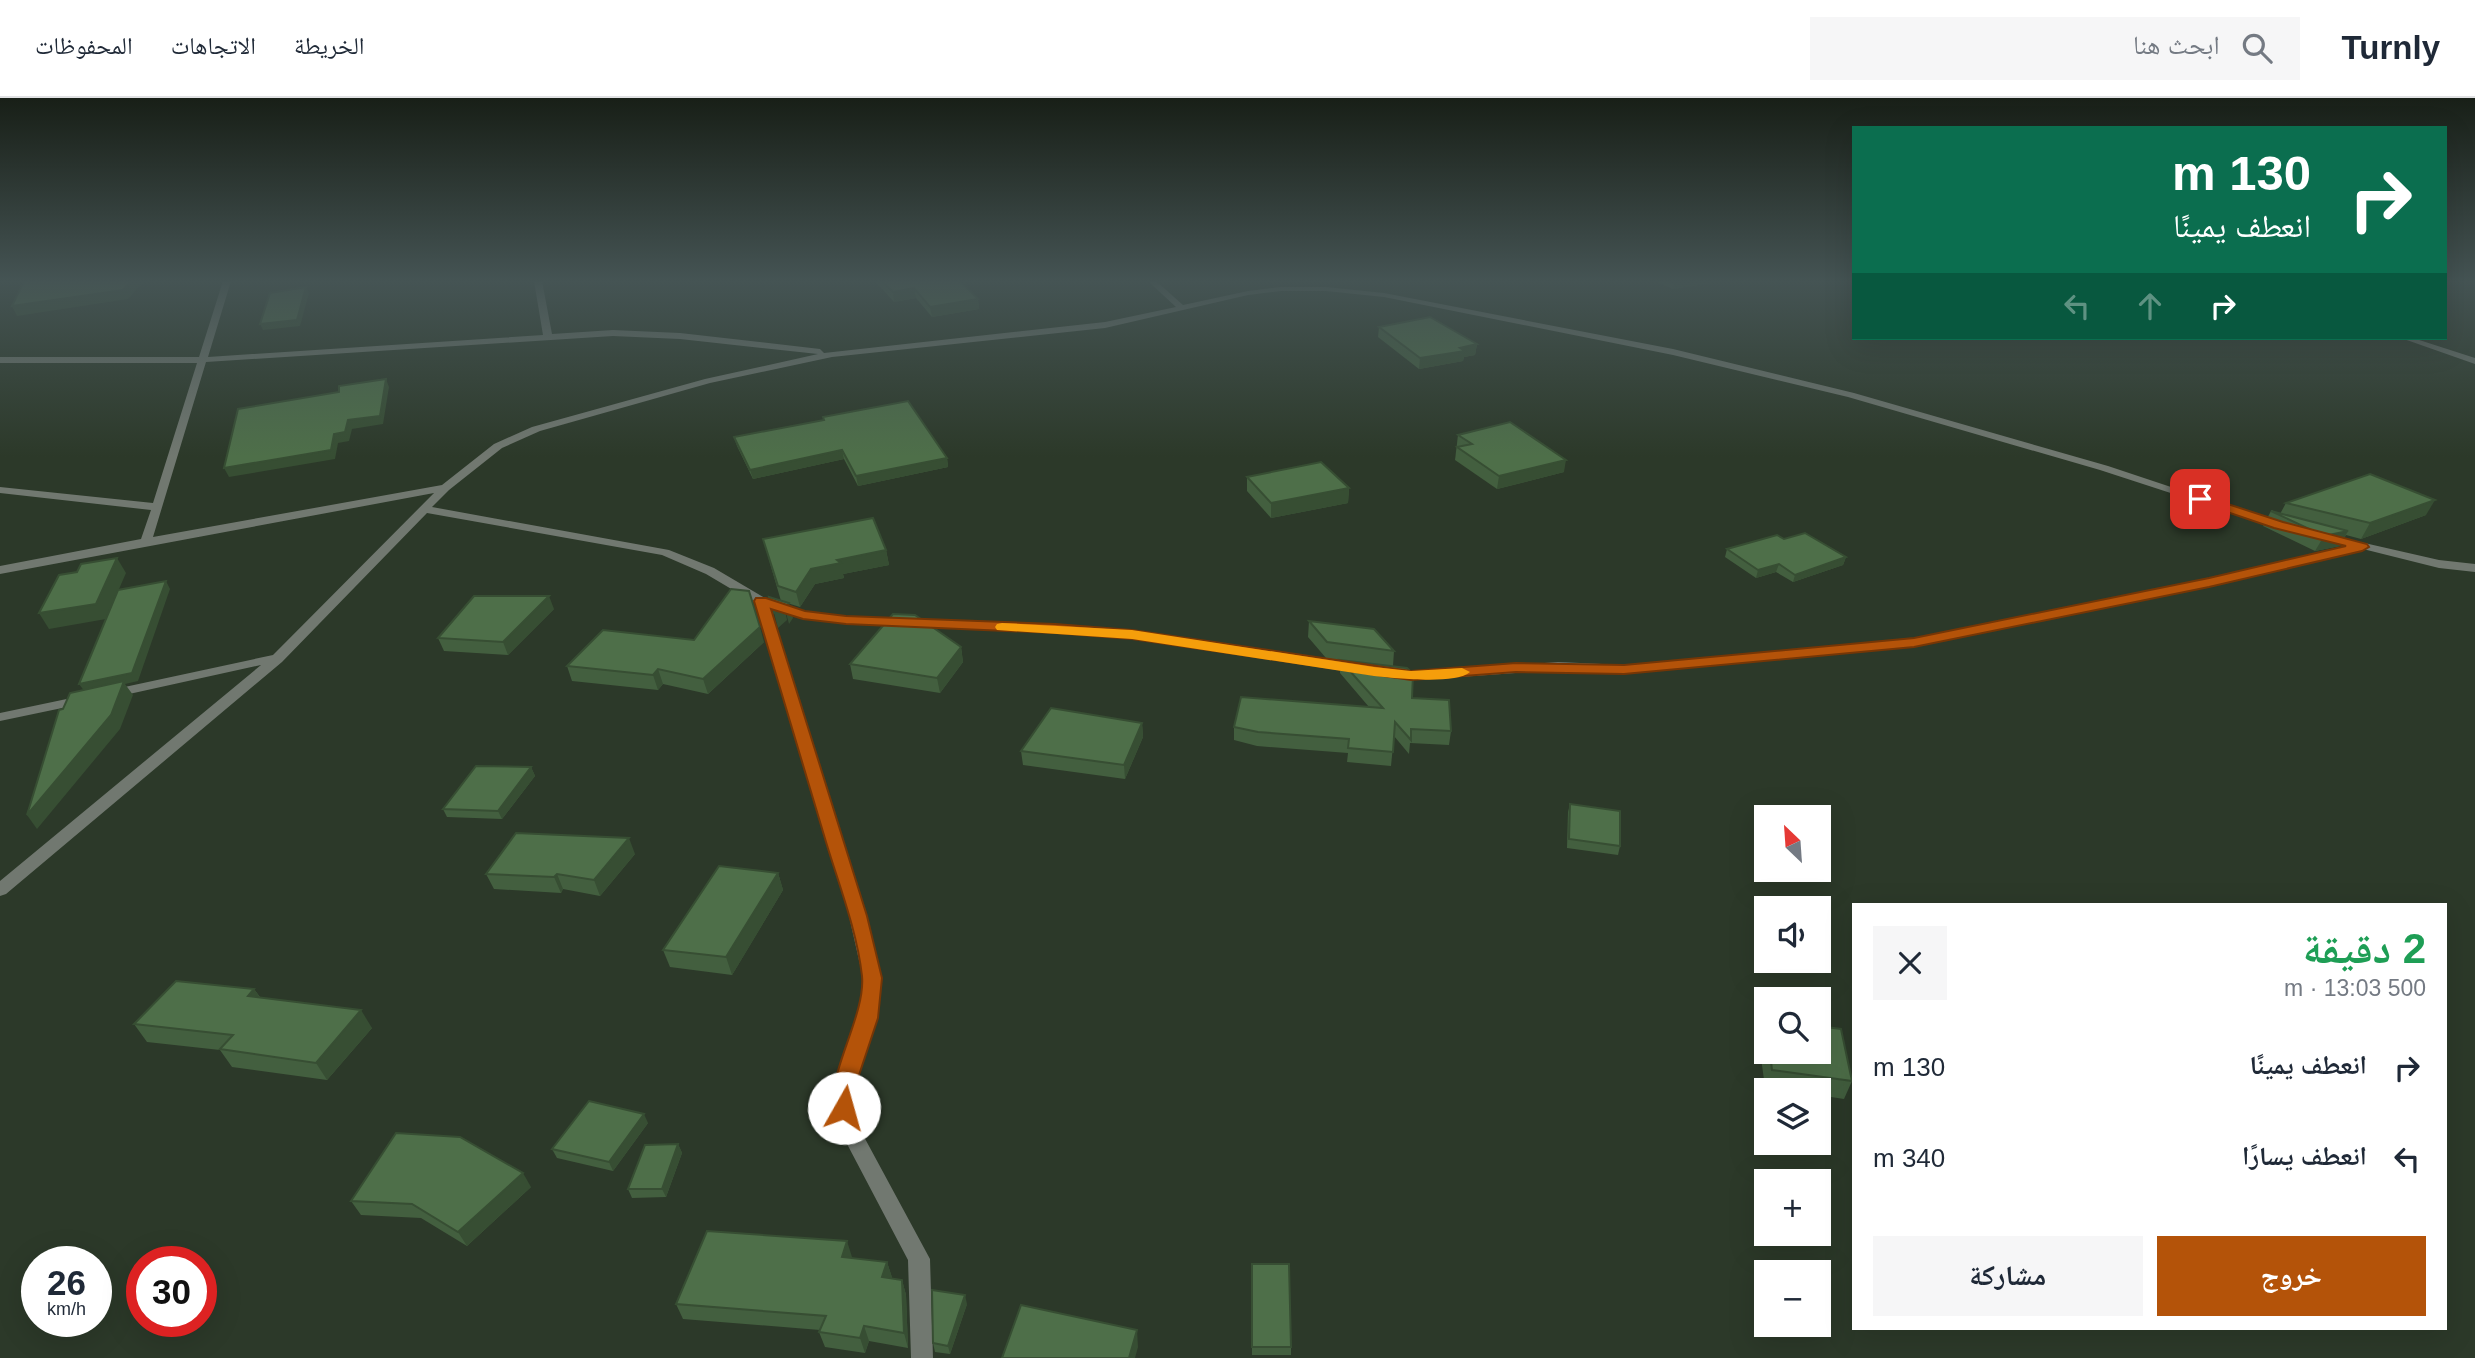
<!DOCTYPE html>
<html lang="ar">
<head>
<meta charset="utf-8">
<style>
  body { margin:0; font-family:Arial,"Noto Naskh Arabic",sans-serif; background:#f6f6f7; color:#1f2937; direction:rtl; height:100vh; display:flex; flex-direction:column; font-size:26px; white-space:nowrap }
  * { box-sizing:border-box; margin:0 }
  p { font-size:23px; color:#747a83 }
  .icon { flex:none; width:38px; height:38px; fill:none; stroke:currentColor; stroke-width:2; stroke-linecap:round; stroke-linejoin:round }
  .map { position:relative; flex:1; overflow:hidden; direction:ltr }
  .panel { position:absolute; left:1852px; top:805px; width:595px; height:427px; display:flex; flex-direction:column; background:#fff; border-radius:0px; box-shadow:0 7px 28px #0002; direction:rtl }
  .panel>* { flex:none }
  .hud { position:absolute; left:1852px; top:28px; width:595px; height:214px; border-radius:0px; box-shadow:0 7px 28px #0002; direction:rtl; background:#0b6e4f; color:#fff; overflow:hidden }
  .needle { width:46px; rotate:335deg }
  .tools { position:absolute; left:1754px; top:707px; display:grid; gap:14px }
  .tools a { display:grid; place-items:center; width:77px; height:77px; border-radius:0px; background:#fff; box-shadow:0 7px 28px #0002; font-size:35px }
  .speed { position:absolute; left:21px; top:1148px; display:flex; gap:14px; font-size:35px; font-weight:700; text-align:center }
  .speed>* { display:grid; place-content:center; width:91px; height:91px; border-radius:50%; background:#fff; box-shadow:0 7px 28px #0002; line-height:1 }
  .speed small { font-size:18px; font-weight:400 }
  .speed .limit { border:10px solid #d22; background:#fff; color:#111 }
  .pin { position:absolute; display:grid; place-items:center; width:60px; height:60px; color:#fff; margin:-30px; border-radius:14px; box-shadow:0 4px 10px #0006 }
  .me { position:absolute; width:77px; margin:-38px; rotate:7deg; stroke-linejoin:round; filter:drop-shadow(0 0 5px #0008) }
  .turn { display:flex; align-items:center; gap:24px; height:147px; padding:0 21px; font-size:32px }
  .turn .icon { width:91px; height:91px; stroke-width:2.5 }
  .turn b { display:block; font-size:49px; line-height:60px }
  .lanes { display:flex; align-items:center; height:66px; padding:0 21px; background:#0003; justify-content:center; gap:35px; direction:ltr }
  .lanes .off { opacity:.35 }
  .round { display:grid; place-items:center; flex:none; width:74px; height:74px; border-radius:0px; background:#f6f6f7 }
  .overview { display:flex; align-items:center; justify-content:space-between; height:119px; padding:0 21px }
  h1 { font-size:42px; font-weight:700; line-height:52px; color:#1e9e55 }
  .cta { display:flex; gap:14px; margin-top:auto; padding:14px 21px }
  .cta a { flex:1; height:80px; border-radius:0px; background:#b45309; color:#fff; font-size:28px; font-weight:700; line-height:80px; text-align:center }
  .cta a+a { background:#f6f6f7; color:#1f2937 }
  ul { padding:0; list-style:none }
  li { display:flex; align-items:center; gap:21px; height:91px; padding:0 21px }
  li div { flex:1 }
  li b { display:block; font-size:26px }
  li em { font-style:normal }
  header { display:flex; align-items:center; gap:42px; box-sizing:border-box; height:98px; padding:0 35px; background:#fff; border-bottom:2px solid #e0e1e3 }
  header strong { font-size:33px }
  nav { display:flex; gap:38px; margin-inline-start:auto; font-size:24px }
  .search { width:490px; height:63px; background:#f6f6f7; display:flex; align-items:center; gap:18px; box-sizing:border-box; padding:0 24px; border-radius:0px; color:#747a83; font-size:26px }
  .map>svg:first-child { display:block }
</style>
</head>
<body>
<header>
<strong>Turnly</strong>
<div class="search"><svg class="icon" aria-label="search" viewBox="0 0 24 24"><circle cx="10" cy="10" r="6"/><path d="M15 15l6 6"/></svg>ابحث هنا</div>
<nav><a>الخريطة</a><a>الاتجاهات</a><a>المحفوظات</a></nav>
</header>
<div class="map">
<svg width="2475" height="1260" viewBox="0 0 2475 1260">
  <rect width="100%" height="100%" fill="#2c3929"/>
  <g fill="none" stroke-linecap="round" stroke-linejoin="round">
    <g fill="#717870" fill-rule="evenodd">
      <path d="M223 183H231L208 259 543 237 534 183H542L552 236 613 232 680 235 820 251 824 255 1105 224 1176 209 1148 183H1156L1183 207 1248 193 1281 189H1326L1384 195 1673 251 1854 295 2108 368 2288 428 2286 430H2278L2100 372 1848 299 1673 257 1384 199 1326 193H1281L1248 197 1105 230 832 259 710 285 540 333 502 350 449 392 432 409 669 452 714 470 765 500 805 513 846 518 1055 526 1132 533 1358 567 1365 571 1358 575 1132 541 1055 534 846 526 803 521 769 510 865 818 881 880 876 920 851 995 856 1024 930 1161 933 1260H911L908 1162 836 1025 833 995 858 920 863 880 849 818 755 505 706 476 662 457 427 415 282 564 6 796 0 798V783L261 567 111 600 104 596 106 593 273 557 434 395 0 476V468L141 441 151 412 0 395V389L153 405 197 265H0V259H199ZM613 238 680 241 818 256 705 281 532 329 494 346 442 387 153 439 206 264Z"/>
      <path d="M2401 240H2413L2475 260V266Z"/>
      <path d="M2325 436 2439 462 2475 466V474L2439 470 2363 451 2209 488 1914 549 1624 575 1558 572 1446 580H1396L1389 576 1396 572H1446L1558 564 1624 567 1914 541 2209 480 2350 448 2321 441 2319 439Z"/>
      <path d="M81 598 86 599 88 602 86 605 0 623V615Z"/>
    </g>
  </g>
  <g fill="#435f3f">
    <path d="M875 183H960L978 201 979 211 932 219 916 200 894 204Z"/>
    <path d="M1655 183H1723L1673 191Z"/>
    <path d="M1379 229 1477 246 1475 257 1464 259 1463 263 1419 271 1378 239Z"/>
    <path d="M1458 337 1564 374 1497 391 1455 362Z"/>
    <path d="M734 339 947 360 948 369 858 388 844 361 753 381 737 348Z"/>
    <path d="M1247 379 1349 390 1348 405 1271 420 1247 393Z"/>
    <path d="M2286 405 2426 417 2361 441 2346 437 2340 448 2315 453 2263 428 2271 413 2280 416Z"/>
    <path d="M763 441 886 452 889 467 843 476 844 480 815 486 800 509 781 503Z"/>
    <path d="M1784 441 1846 459 1843 467 1793 484 1776 474 1756 480 1725 459 1727 451Z"/>
    <path d="M554 511 508 557 444 553 438 540Z"/>
    <path d="M1309 523 1394 553 1393 568 1412 600 1451 633 1449 647 1410 645 1409 656 1394 638 1391 668 1347 664 1348 655 1257 648 1234 642V629L1369 609 1340 575V562L1345 563 1326 560 1308 539Z"/>
    <path d="M694 542 764 544 708 596 663 586 658 592 572 583 567 568Z"/>
    <path d="M961 549 963 564 940 595 853 581 850 566Z"/>
    <path d="M1142 625 1143 639 1125 681 1023 667 1021 653Z"/>
    <path d="M531 669 535 678 502 721 447 719 443 711Z"/>
    <path d="M1570 706 1620 748 1618 757 1567 750 1568 714Z"/>
    <path d="M635 756 600 798 563 791 561 795 494 791 486 776Z"/>
    <path d="M778 775 783 792 732 877 670 869 663 852Z"/>
    <path d="M254 891 260 899 372 930 327 982 232 969 220 952 147 944 134 926Z"/>
    <path d="M1765 920H1766V954H1818L1852 983 1844 1001 1818 997V992H1785L1765 989 1758 938Z"/>
    <path d="M648 1025 613 1073 557 1060 552 1051Z"/>
    <path d="M678 1046 682 1055 666 1099 632 1100 628 1091Z"/>
    <path d="M531 1089 467 1148 421 1120 361 1117 351 1103Z"/>
    <path d="M852 1159V1160L887 1164 892 1180 902 1182 906 1197 908 1250 869 1243 865 1255 825 1249 819 1234 820 1232 683 1221 676 1206Z"/>
    <path d="M1252 1166 1291 1249V1257H1252Z"/>
    <path d="M967 1206 950 1256 935 1254 933 1245Z"/>
  </g>
  <g fill="#374e33">
    <path d="M131 183H144L128 201 17 218 12 208Z"/>
    <path d="M1689 183H1723L1673 191 1674 185Z"/>
    <path d="M306 189 309 195 300 228 263 232 260 226Z"/>
    <path d="M914 190 916 200 894 204 893 194Z"/>
    <path d="M978 201 979 211 932 219 930 209Z"/>
    <path d="M1477 246 1475 257 1464 259 1463 263 1419 271 1420 260Z"/>
    <path d="M386 281 389 289 383 326 352 331 349 343 338 345 335 361 229 379 224 370 334 336Z"/>
    <path d="M842 352 844 361 753 381 750 372Z"/>
    <path d="M947 360 948 369 858 388 856 378Z"/>
    <path d="M1566 362 1564 374 1497 391 1499 378Z"/>
    <path d="M1349 390 1348 405 1271 420V405Z"/>
    <path d="M2435 402 2426 417 2361 441 2370 425Z"/>
    <path d="M2348 433 2340 448 2315 453 2324 438Z"/>
    <path d="M886 452 889 467 843 476 844 480 815 486 800 509 796 494 811 471 837 462Z"/>
    <path d="M1846 459 1843 467 1793 484 1795 477Z"/>
    <path d="M117 460 126 475 106 521 49 531 39 515Z"/>
    <path d="M1779 466 1776 474 1756 480 1758 472Z"/>
    <path d="M166 483 170 491 138 583 125 586 133 597 120 631 37 731 27 717 85 594 79 586Z"/>
    <path d="M549 498 554 511 508 557 503 544Z"/>
    <path d="M789 505 793 520 789 526 785 511Z"/>
    <path d="M784 507 787 522 778 530 774 515Z"/>
    <path d="M760 529 764 544 708 596 703 581Z"/>
    <path d="M961 549 963 564 940 595 937 580Z"/>
    <path d="M658 571 663 586 658 592 653 577Z"/>
    <path d="M1142 625 1143 639 1125 681 1124 667Z"/>
    <path d="M531 669 535 678 502 721 498 713Z"/>
    <path d="M629 740 635 756 600 798 594 782Z"/>
    <path d="M778 775 783 792 732 877 726 859Z"/>
    <path d="M557 776 563 791 561 795 554 779Z"/>
    <path d="M254 891 266 908 248 898Z"/>
    <path d="M361 912 372 930 327 982 316 965Z"/>
    <path d="M644 1016 648 1025 613 1073 609 1064Z"/>
    <path d="M678 1046 682 1055 666 1099 662 1091Z"/>
    <path d="M523 1075 531 1089 467 1148 458 1134Z"/>
    <path d="M847 1143 852 1159 847 1174 842 1159Z"/>
    <path d="M887 1164 892 1179 887 1194 882 1179Z"/>
    <path d="M902 1182 906 1197 908 1250 904 1235Z"/>
    <path d="M965 1197 967 1206 950 1256 948 1248Z"/>
    <path d="M864 1228 869 1243 865 1255 860 1240Z"/>
    <path d="M1137 1232 1138 1249 1135 1260H1129Z"/>
  </g>
  <g fill="#4e6f49" stroke="#374e33" stroke-width="2">
    <path d="M24 183H131L123 192 12 208Z"/>
    <path d="M882 183H960L978 201 930 209 914 190 893 194Z"/>
    <path d="M1669 183H1689L1674 185Z"/>
    <path d="M306 189 297 222 260 226 270 195Z"/>
    <path d="M1430 219 1477 246 1460 250 1465 253 1420 260 1379 229Z"/>
    <path d="M386 281 380 318 348 322 345 334 334 336 331 352 224 370 238 311 339 294V288Z"/>
    <path d="M908 303 947 360 856 378 842 352 750 372 734 339 824 322 823 319Z"/>
    <path d="M1510 324 1566 362 1499 378 1457 349 1472 346 1458 337Z"/>
    <path d="M1321 364 1349 390 1271 405 1247 379Z"/>
    <path d="M2370 376 2435 402 2370 425 2286 405Z"/>
    <path d="M2271 413 2348 433 2324 438Z"/>
    <path d="M873 420 886 452 837 462 841 465 811 471 796 494 778 488 763 441Z"/>
    <path d="M1805 435 1846 459 1795 477 1779 466 1758 472 1727 451 1777 437 1784 441Z"/>
    <path d="M117 460 96 506 39 515 59 477 77 474 81 466Z"/>
    <path d="M166 483 132 575 79 586 118 492Z"/>
    <path d="M731 491 749 493 760 529 703 581 658 571 653 577 567 568 603 532 694 542Z"/>
    <path d="M474 498H549L503 544 438 540Z"/>
    <path d="M769 499 789 505 785 511 784 507 774 515Z"/>
    <path d="M893 516 915 517 961 549 937 580 850 566Z"/>
    <path d="M1309 523 1374 531 1394 553 1327 544Z"/>
    <path d="M1340 562 1407 570 1413 576 1412 600 1449 602 1451 633 1411 631V642L1395 624 1393 654 1348 650 1349 641 1258 634 1234 629 1241 599 1383 610Z"/>
    <path d="M124 583 111 617 27 717 59 612 63 611 70 595Z"/>
    <path d="M1051 610 1142 625 1124 667 1021 653Z"/>
    <path d="M476 668 531 669 498 713 443 711Z"/>
    <path d="M1570 706 1620 713V748L1569 741Z"/>
    <path d="M516 735 629 740 594 782 557 776 554 779 486 776Z"/>
    <path d="M719 768 778 775 726 859 663 852Z"/>
    <path d="M176 883 254 891 248 898 361 912 316 965 220 951 233 937 134 926Z"/>
    <path d="M1818 928 1841 931 1852 983 1772 972 1770 954H1818Z"/>
    <path d="M589 1003 644 1016 609 1064 552 1051Z"/>
    <path d="M396 1035 460 1039 523 1075 458 1134 412 1106 351 1103Z"/>
    <path d="M678 1046 662 1091H628L645 1047Z"/>
    <path d="M707 1133 847 1143 842 1159 887 1164 882 1179 902 1182 904 1235 864 1228 860 1240 819 1234 826 1218 676 1206Z"/>
    <path d="M1252 1166H1289L1291 1249H1252Z"/>
    <path d="M932 1192 965 1197 948 1248 933 1245Z"/>
    <path d="M1021 1207 1137 1232 1129 1260H1002Z"/>
  </g>
  <linearGradient id="sky" x2="0" y2="1"><stop stop-color="#181f17"/><stop offset="0.51" stop-color="#455454"/><stop offset="1" stop-color="#455454" stop-opacity="0"/></linearGradient>
  <rect width="2475" height="359" fill="url(#sky)"/>
  <path fill="#b45309" stroke="#753606" stroke-width="2" d="M2200 397 2283 424 2367 446 2369 449 2362 453 2209 489 1914 549 1624 576 1516 574 1411 582 1132 541 1055 535 846 526 803 521 771 511 867 818 882 880 878 920 853 995 855 1010 852 1017 844 1019 836 1017C821 985 866 920 862 878 857 833 839 787 826 744 802 663 778 583 754 503L756 500H766L805 513 846 518 1055 526 1132 532 1411 573 1516 565 1624 567 1914 540 2209 480 2346 448 2274 430 2195 403 2194 401Z"/>
  <path fill="#f59e0b" d="M1002 525 1132 532 1374 569 1411 573 1462 570 1470 574C1456 587 1394 580 1374 578L1132 541 997 532 995 529 997 526Z"/>
</svg>
<div class="tools">
<a><svg class="needle" viewBox="-14 -14 28 28"><path d="M0-13l5 13h-10z" fill="#e53935"/><path d="M0 13l5-13h-10z" fill="#747a83"/></svg></a>
<a><svg class="icon" aria-label="sound" viewBox="0 0 24 24"><path d="M4 9h4l5-4v14l-5-4H4zM17 9q2 3 0 6"/></svg></a>
<a><svg class="icon" aria-label="search" viewBox="0 0 24 24"><circle cx="10" cy="10" r="6"/><path d="M15 15l6 6"/></svg></a>
<a><svg class="icon" aria-label="layers" viewBox="0 0 24 24"><path d="M12 4l9 5-9 5-9-5zM3 14l9 5 9-5"/></svg></a>
<a>+</a>
<a>−</a>
</div>
<div class="speed"><div>26<small>km/h</small></div><div class="limit">30</div></div>
<div class="pin" style="left:2200px;top:401px;background:#d93025"><svg class="icon" aria-label="arrive" viewBox="0 0 24 24"><path d="M6 21V4h12l-3 4 3 4H6"/></svg></div>
<svg class="me" style="left:844px;top:1010px" viewBox="-20 -20 40 40"><circle r="19" fill="#fff"/><path d="M0-13L10 11 0 6-10 11z" fill="#b45309"/></svg>
<div class="hud">
<div class="turn"><svg class="icon" aria-label="right" viewBox="0 0 24 24"><path d="M7 20v-9h11M14 6l5 5-5 5"/></svg><div><b>130 m</b>انعطف يمينًا</div></div>
<div class="lanes"><svg class="icon off" aria-label="left" viewBox="0 0 24 24"><path d="M17 20v-9H6M10 6l-5 5 5 5"/></svg><svg class="icon off" aria-label="ahead" viewBox="0 0 24 24"><path d="M12 20V5M6 11l6-6 6 6"/></svg><svg class="icon" aria-label="right" viewBox="0 0 24 24"><path d="M7 20v-9h11M14 6l5 5-5 5"/></svg></div>
</div>
<section class="panel">
<div class="overview"><div><h1>2 دقيقة</h1><p>500 m · 13:03</p></div><a class="round"><svg class="icon" aria-label="close" viewBox="0 0 24 24"><path d="M6 6l12 12M18 6L6 18"/></svg></a></div>
<ul>
<li><svg class="icon" aria-label="right" viewBox="0 0 24 24"><path d="M7 20v-9h11M14 6l5 5-5 5"/></svg><div><b>انعطف يمينًا</b></div><em>130 m</em></li>
<li><svg class="icon" aria-label="left" viewBox="0 0 24 24"><path d="M17 20v-9H6M10 6l-5 5 5 5"/></svg><div><b>انعطف يسارًا</b></div><em>340 m</em></li>
</ul>
<div class="cta"><a>خروج</a><a>مشاركة</a></div>
</section>
</div>
</body>
</html>
